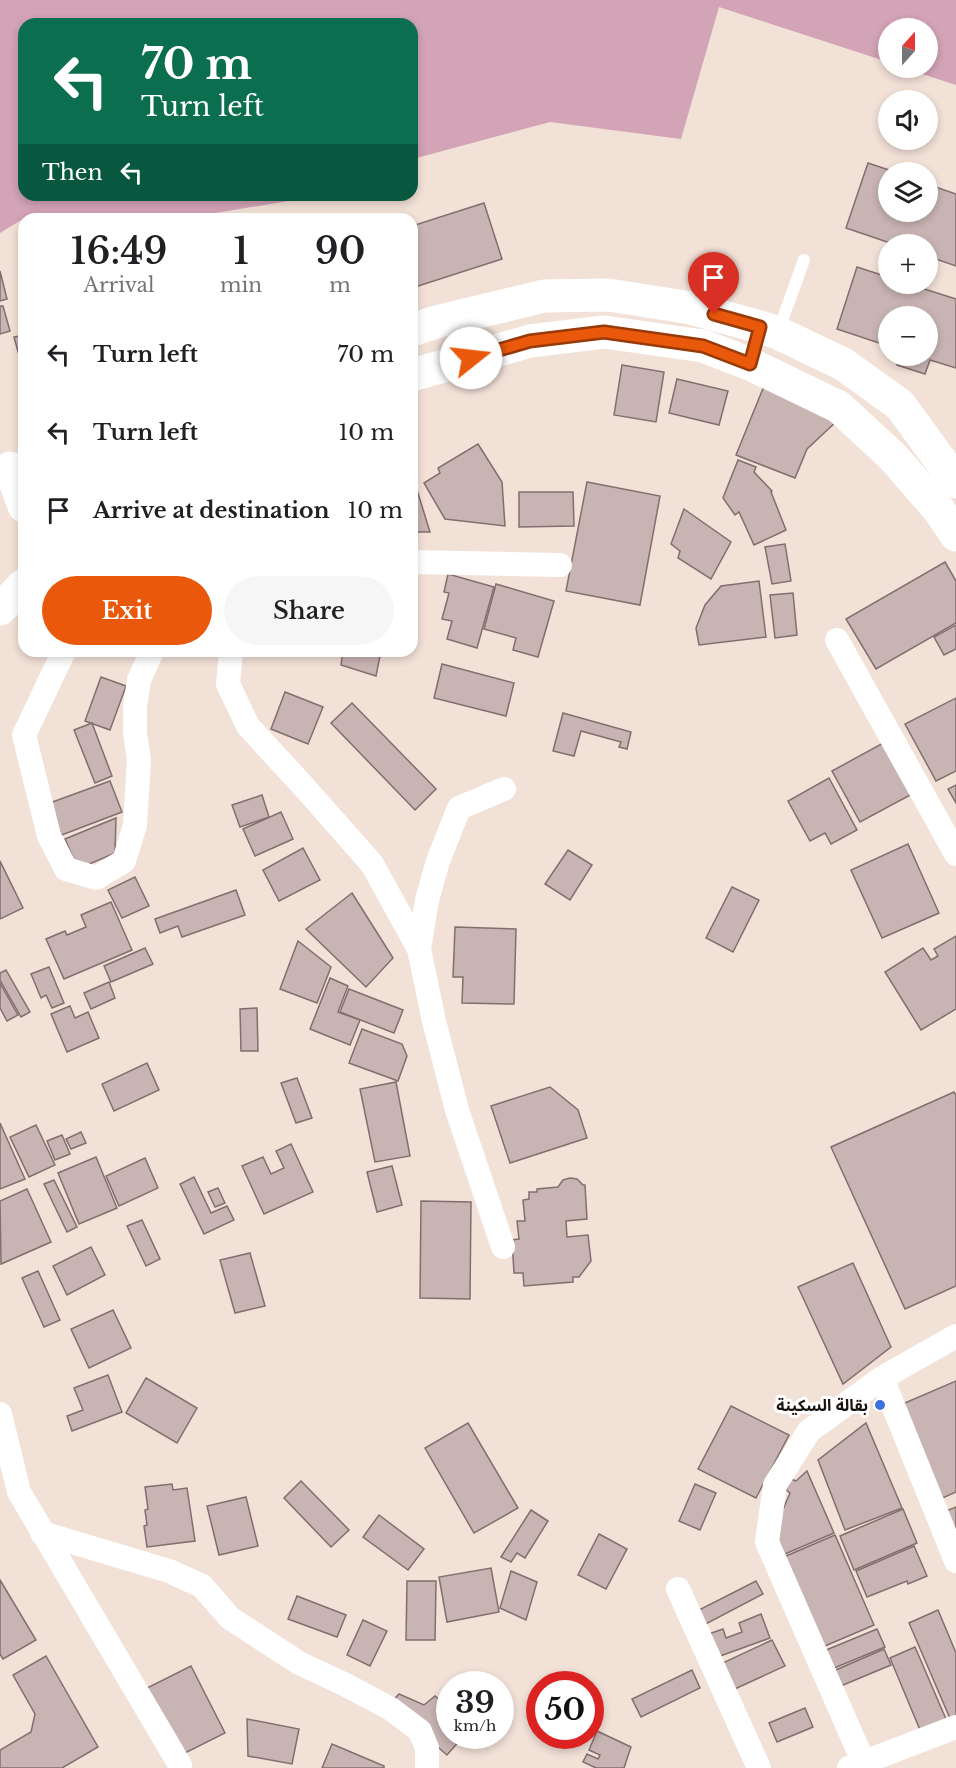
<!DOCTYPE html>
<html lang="en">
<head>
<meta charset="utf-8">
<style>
  body { margin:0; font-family:"Libre Baskerville","Noto Sans Arabic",serif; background:#f6f6f6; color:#202124; height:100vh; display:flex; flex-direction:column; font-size:22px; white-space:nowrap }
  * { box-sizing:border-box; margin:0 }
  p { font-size:20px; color:#757577 }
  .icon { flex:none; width:33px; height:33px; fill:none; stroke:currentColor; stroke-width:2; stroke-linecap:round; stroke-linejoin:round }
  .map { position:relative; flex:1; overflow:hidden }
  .drawer { position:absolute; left:18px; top:213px; width:400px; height:444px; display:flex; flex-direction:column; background:#fff; border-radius:18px; box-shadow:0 3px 9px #0003 }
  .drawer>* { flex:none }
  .hud { position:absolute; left:18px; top:18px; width:400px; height:183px; border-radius:18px; box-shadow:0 3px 9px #0003; background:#0b6e4f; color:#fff; overflow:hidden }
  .needle { width:39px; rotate:21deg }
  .tools { position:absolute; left:878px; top:18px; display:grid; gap:12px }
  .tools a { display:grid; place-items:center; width:60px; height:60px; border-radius:50%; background:#fff; box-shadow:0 3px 9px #0003; font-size:30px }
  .speed { position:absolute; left:436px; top:1671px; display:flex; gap:12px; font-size:30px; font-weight:700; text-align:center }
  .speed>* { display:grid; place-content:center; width:78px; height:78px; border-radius:50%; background:#fff; box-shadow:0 3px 9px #0003; line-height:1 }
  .speed small { font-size:15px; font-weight:400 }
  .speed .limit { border:9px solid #d22; background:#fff; color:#111 }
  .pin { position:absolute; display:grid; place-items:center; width:51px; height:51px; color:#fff; margin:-62px -26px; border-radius:50% 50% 50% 0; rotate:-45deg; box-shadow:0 0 6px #0007 }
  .pin .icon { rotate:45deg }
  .me { position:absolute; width:66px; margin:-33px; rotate:74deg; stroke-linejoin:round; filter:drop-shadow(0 0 4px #0008) }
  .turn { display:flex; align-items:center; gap:21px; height:126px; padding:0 24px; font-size:27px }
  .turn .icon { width:78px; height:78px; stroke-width:2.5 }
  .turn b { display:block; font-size:42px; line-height:51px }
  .then { display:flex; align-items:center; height:57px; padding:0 24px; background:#0003; gap:12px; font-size:22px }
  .eta { display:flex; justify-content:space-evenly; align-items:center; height:102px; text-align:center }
  .eta b { font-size:36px; font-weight:600; line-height:42px }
  .button { display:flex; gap:12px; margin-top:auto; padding:12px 24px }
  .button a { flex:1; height:69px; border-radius:36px; background:#ea580c; color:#fff; font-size:24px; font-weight:600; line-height:69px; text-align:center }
  .button a+a { background:#f6f6f6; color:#202124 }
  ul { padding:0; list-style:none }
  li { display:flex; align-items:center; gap:18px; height:78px; padding:0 24px }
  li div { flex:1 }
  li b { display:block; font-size:22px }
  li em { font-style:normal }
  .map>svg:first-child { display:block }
</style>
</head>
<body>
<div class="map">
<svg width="956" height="1768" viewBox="0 0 956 1768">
  <rect width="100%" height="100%" fill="#f2e1d7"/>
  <path fill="#d3a3b6" d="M0 0H956V85L904 68H927V28H888V62L719 7 681 139 550 122 413 159 412 24H24V195H325L179 219H56L54 214 26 217 0 233Z"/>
  <g fill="#c8b4b2" stroke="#816f6e" stroke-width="1.5">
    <path d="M868 163 895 172H888V212H927V184L956 194V266L927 256V244H893L846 228Z"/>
    <path d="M484 203 502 259 412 288V226Z"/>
    <path d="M857 267 888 277V284H909L956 299V368L930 360 925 374 897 365 900 356H927V316H888V346L837 329Z"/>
    <path d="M0 271 7 299 0 301Z"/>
    <path d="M0 306H3L10 331 0 334Z"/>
    <path d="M24 335V373L14 337Z"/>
    <path d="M622 365 664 372 656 422 614 415Z"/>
    <path d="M677 379 728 391 719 425 669 413Z"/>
    <path d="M764 386 838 420 807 449 795 478 736 455Z"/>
    <path d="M478 444 502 482 505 526 445 519 424 483 440 473 438 468Z"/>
    <path d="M738 460 756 467 754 472 772 491 771 492 786 530 754 545 739 512 735 515 723 498Z"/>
    <path d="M412 477H413L430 532H412Z"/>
    <path d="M587 482 660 496 640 605 566 591Z"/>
    <path d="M519 492H573L574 526 519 527Z"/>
    <path d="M684 509 731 542 711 579 678 558 680 551 671 544Z"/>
    <path d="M785 544 791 581 772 584 765 547Z"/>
    <path d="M945 562 956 581V623L876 669 846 619Z"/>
    <path d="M448 574 494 587 477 648 447 639 452 621 442 619 449 593 444 592Z"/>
    <path d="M759 581 766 637 699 645 696 628 705 605 721 586Z"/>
    <path d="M496 584 554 601 538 657 513 650 516 638 484 629Z"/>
    <path d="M793 593 797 635 775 638 770 595Z"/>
    <path d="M956 625V649L944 655 934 637Z"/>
    <path d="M343 651H381L376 676 341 665Z"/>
    <path d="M442 664 514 683 506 716 434 698Z"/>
    <path d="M101 677 126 686 110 730 85 721Z"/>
    <path d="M285 692 323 707 308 744 271 729Z"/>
    <path d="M956 698V771L936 781 905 724Z"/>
    <path d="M352 703 436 789 415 810 331 723Z"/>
    <path d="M563 713 631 732 627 749 619 747 621 742 581 731 574 756 553 751Z"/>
    <path d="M92 723 112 776 95 783 74 730Z"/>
    <path d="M885 742 914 793 860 822 832 771Z"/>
    <path d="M829 778 857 830 831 844 825 833 810 841 788 801Z"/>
    <path d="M110 781 122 812 59 836 47 804Z"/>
    <path d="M956 785V803L948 789Z"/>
    <path d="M262 795 269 817 240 827 232 805Z"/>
    <path d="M281 812 293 839 255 856 243 829Z"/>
    <path d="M116 818 115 853 78 869 65 839Z"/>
    <path d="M908 844 939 913 882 938 851 870Z"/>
    <path d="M303 848 320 880 279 901 263 870Z"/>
    <path d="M568 850 592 865 570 900 545 884Z"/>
    <path d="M0 861 23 908 0 919Z"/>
    <path d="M135 877 149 906 122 918 108 890Z"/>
    <path d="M732 887 759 900 733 952 706 938Z"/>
    <path d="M236 890 245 915 182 937 178 926 160 933 155 919Z"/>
    <path d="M352 893 393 958 366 987 306 929Z"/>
    <path d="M111 902 132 950 64 979 46 939 65 931 67 935 86 927 81 915Z"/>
    <path d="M455 927 516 929 514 1004 462 1003 463 977H453Z"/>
    <path d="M956 936V1009L921 1030 885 972 923 948 931 960 938 956 934 949Z"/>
    <path d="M298 941 331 967 317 1003 280 989Z"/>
    <path d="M145 948 153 964 111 982 104 966Z"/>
    <path d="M49 967 64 1003 52 1008 46 995 41 998 31 974Z"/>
    <path d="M6 970 30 1012 21 1017 0 980V973Z"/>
    <path d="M330 978 348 986 338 1012 360 1020 350 1045 310 1029Z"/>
    <path d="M109 982 115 998 91 1009 84 993Z"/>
    <path d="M0 983 18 1015 7 1021 0 1008Z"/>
    <path d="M349 989 403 1010 394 1033 340 1012Z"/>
    <path d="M70 1006 75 1018 88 1012 99 1038 67 1052 51 1014Z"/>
    <path d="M257 1008 258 1051H241L240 1009Z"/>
    <path d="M362 1029 402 1044 407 1056 398 1081 349 1063Z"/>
    <path d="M147 1063 159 1090 114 1111 102 1084Z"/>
    <path d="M297 1078 312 1118 296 1123 281 1083Z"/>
    <path d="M396 1082 410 1156 375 1162 360 1089Z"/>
    <path d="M550 1087 578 1110 587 1138 510 1163 491 1106Z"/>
    <path d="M954 1092 956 1095V1286L905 1309 831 1147Z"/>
    <path d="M0 1123 25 1179 0 1189Z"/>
    <path d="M36 1125 55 1165 29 1177 10 1137Z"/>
    <path d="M81 1132 86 1143 71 1149 66 1139Z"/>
    <path d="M62 1135 70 1154 55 1160 47 1141Z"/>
    <path d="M291 1144 313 1192 264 1214 242 1166 263 1157 271 1174 284 1168 276 1151Z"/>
    <path d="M96 1157 117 1208 79 1224 58 1173Z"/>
    <path d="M145 1158 158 1188 119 1206 106 1176Z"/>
    <path d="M392 1166 402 1205 377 1212 367 1172Z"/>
    <path d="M194 1177 211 1213 227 1206 234 1220 204 1234 180 1184Z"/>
    <path d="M570 1178 577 1179 583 1185H585L587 1219 566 1221 567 1237 588 1235 591 1261 579 1277H573V1282L524 1286 523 1273H514L512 1240 519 1239 517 1221H525L523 1200 529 1199V1192H537V1189L558 1187 563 1180Z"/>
    <path d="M54 1180 77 1227 67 1232 44 1184Z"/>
    <path d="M218 1188 225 1203 215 1207 208 1192Z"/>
    <path d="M27 1189 51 1242 1 1264 0 1201Z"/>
    <path d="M421 1201 471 1202 470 1299 420 1298Z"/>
    <path d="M142 1220 160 1259 146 1266 127 1226Z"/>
    <path d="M91 1247 105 1275 67 1295 53 1266Z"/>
    <path d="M250 1253 265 1306 235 1313 220 1260Z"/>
    <path d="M853 1263 891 1347 843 1384 798 1287Z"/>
    <path d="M38 1271 60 1320 44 1327 22 1278Z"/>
    <path d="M113 1310 131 1348 89 1368 71 1329Z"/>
    <path d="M108 1375 122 1412 72 1431 67 1416 83 1410 74 1388Z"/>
    <path d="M146 1378 197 1408 177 1443 126 1413Z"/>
    <path d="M956 1381V1492L938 1500 898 1406Z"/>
    <path d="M731 1406 789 1435 756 1498 698 1469Z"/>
    <path d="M468 1423 518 1508 474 1533 425 1448Z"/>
    <path d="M866 1423 902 1508 845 1530 818 1460Z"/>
    <path d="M807 1471 834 1533 778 1557 775 1528 790 1493 786 1490 791 1479 796 1481Z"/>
    <path d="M301 1481 349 1530 331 1547 284 1498Z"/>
    <path d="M172 1484 173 1490 187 1488 195 1541 147 1547 144 1526 147 1525 145 1510 148 1509 145 1487Z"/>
    <path d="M695 1484 716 1493 700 1530 679 1521Z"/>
    <path d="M246 1497 258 1546 219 1555 207 1506Z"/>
    <path d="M956 1507V1554L939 1514Z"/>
    <path d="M903 1509 917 1543 854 1570 840 1536Z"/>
    <path d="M531 1510 548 1521 525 1558 517 1553 511 1562 501 1557Z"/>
    <path d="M379 1515 424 1549 408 1570 363 1537Z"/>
    <path d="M599 1534 627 1549 606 1589 578 1575Z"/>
    <path d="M835 1535 874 1625 818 1649 779 1559Z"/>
    <path d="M914 1546 927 1576 908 1584 907 1581 867 1597 856 1571Z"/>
    <path d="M491 1568 499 1612 447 1622 439 1577Z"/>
    <path d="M511 1571 537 1582 526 1620 500 1608Z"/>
    <path d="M0 1580 36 1640 3 1659 0 1654Z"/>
    <path d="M407 1581H436L435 1640H406Z"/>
    <path d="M756 1581 763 1594 700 1627 693 1613Z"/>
    <path d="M297 1596 346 1615 337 1637 288 1619Z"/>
    <path d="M938 1610 956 1653V1721L952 1723 909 1623Z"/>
    <path d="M761 1614 770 1638 712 1659 703 1636 723 1629 726 1638 742 1632 739 1623Z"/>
    <path d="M363 1620 387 1631 370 1666 347 1655Z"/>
    <path d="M877 1629 885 1647 827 1671 819 1653Z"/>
    <path d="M772 1640 785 1666 726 1693 714 1667Z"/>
    <path d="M915 1647 949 1726 923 1737 890 1658Z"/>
    <path d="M884 1649 891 1665 836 1688 829 1673Z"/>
    <path d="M46 1656 98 1747 62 1768H0V1750L31 1732 35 1714 13 1675Z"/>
    <path d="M191 1666 225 1733 173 1759 139 1692Z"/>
    <path d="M692 1670 700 1688 641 1717 632 1699Z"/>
    <path d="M399 1694 424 1705 435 1696 450 1709V1736H461L462 1738 447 1755 389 1705Z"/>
    <path d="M805 1708 813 1727 777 1742 769 1723Z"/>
    <path d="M247 1719 299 1729 292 1764 248 1756Z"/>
    <path d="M597 1731 631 1747 624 1768H596L583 1762 587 1754 598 1759 600 1755 589 1750Z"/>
    <path d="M332 1744 384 1766V1768H322Z"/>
  </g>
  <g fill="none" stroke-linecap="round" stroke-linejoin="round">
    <path stroke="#fff" stroke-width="12" d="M778 332 804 260"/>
    <g stroke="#fff" stroke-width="24">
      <path d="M412 562 560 565"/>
      <path d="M837 640 956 854"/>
      <path d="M64 651 24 735 49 836 66 869 96 878 124 861 135 825 139 760 135 733V707L139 680 152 651"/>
      <path d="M231 651 228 684 248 726 305 788 372 864 419 949 434 1021 457 1110 503 1247"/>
      <path d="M419 949 427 900 438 861 459 808 504 789"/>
      <path d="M882 1378 956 1561"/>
      <path d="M0 1414 19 1492 180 1765"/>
      <path d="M42 1533 169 1571 202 1586 230 1618 299 1663 346 1685 391 1709 420 1731 427 1748V1768"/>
      <path d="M678 1589 759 1768"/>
      <path d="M849 1768 956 1727"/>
      <path d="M866 1768 767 1542 775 1485 809 1431 882 1378 956 1336"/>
    </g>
    <g stroke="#fff" stroke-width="33">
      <path d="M412 330 436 322 544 296 609 295 691 308 760 327 778 333 843 364 900 405 956 482"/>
      <path d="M412 375 530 341 604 332 703 346 750 364 839 407 893 457 939 510 956 535"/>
      <path d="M10 468 24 506"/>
      <path d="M0 609 24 585"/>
    </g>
  </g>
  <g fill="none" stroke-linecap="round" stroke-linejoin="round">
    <defs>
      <path id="route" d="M471 358 530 341 604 332 703 346 750 364 760 327 714 314"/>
    </defs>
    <use href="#route" stroke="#983908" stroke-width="15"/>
    <use href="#route" stroke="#ea580c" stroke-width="10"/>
  </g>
  <circle fill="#406fe0" stroke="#fff" stroke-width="2" cx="880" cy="1405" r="6"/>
  <g text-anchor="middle" stroke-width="6" stroke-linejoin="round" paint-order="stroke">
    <g font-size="16" font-weight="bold" fill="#191310" stroke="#fff" text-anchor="end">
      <text x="868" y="1411">بقالة السكينة</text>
    </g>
  </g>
</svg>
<div class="tools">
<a><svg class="needle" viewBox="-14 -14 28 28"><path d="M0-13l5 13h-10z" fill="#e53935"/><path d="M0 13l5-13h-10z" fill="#757577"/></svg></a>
<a><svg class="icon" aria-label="sound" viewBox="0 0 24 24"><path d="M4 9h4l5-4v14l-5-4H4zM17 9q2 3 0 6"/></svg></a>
<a><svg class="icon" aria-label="layers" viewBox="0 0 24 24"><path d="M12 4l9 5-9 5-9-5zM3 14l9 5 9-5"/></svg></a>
<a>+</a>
<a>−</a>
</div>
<div class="speed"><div>39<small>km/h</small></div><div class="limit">50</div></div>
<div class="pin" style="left:714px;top:314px;background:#d93025"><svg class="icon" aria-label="arrive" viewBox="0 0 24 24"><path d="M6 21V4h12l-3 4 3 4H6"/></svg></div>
<svg class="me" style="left:471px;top:358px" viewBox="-20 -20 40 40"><circle r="19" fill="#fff"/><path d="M0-13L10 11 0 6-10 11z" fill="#ea580c"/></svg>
<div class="hud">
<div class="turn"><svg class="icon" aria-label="left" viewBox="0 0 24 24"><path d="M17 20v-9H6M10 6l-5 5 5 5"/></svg><div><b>70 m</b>Turn left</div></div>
<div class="then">Then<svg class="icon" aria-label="left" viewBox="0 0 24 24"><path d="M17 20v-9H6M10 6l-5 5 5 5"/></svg></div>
</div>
<section class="drawer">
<div class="eta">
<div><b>16:49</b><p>Arrival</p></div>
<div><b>1</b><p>min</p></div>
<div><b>90</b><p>m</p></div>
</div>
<ul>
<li><svg class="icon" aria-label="left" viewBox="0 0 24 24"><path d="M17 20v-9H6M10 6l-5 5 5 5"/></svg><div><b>Turn left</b></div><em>70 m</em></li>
<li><svg class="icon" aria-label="left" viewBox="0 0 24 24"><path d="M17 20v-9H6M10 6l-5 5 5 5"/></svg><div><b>Turn left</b></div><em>10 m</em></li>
<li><svg class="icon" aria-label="arrive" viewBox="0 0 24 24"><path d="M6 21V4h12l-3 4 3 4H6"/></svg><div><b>Arrive at destination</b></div><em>10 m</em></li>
</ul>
<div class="button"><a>Exit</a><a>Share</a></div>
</section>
</div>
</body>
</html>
